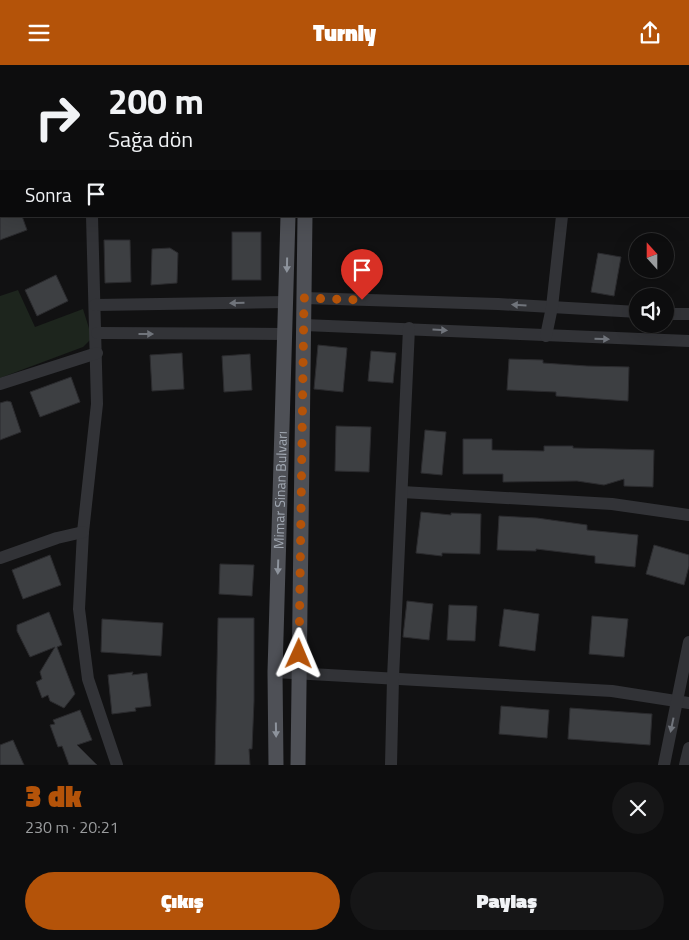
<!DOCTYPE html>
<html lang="tr">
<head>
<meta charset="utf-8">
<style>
  body { margin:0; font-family:"Titillium Web",sans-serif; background:#161617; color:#f1f3f6; height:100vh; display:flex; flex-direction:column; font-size:19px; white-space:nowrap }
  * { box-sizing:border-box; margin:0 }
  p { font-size:16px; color:#9a9c9e }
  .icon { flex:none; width:28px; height:28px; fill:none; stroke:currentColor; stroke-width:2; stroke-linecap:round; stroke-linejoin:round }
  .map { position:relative; height:700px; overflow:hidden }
  .details { display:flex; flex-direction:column; background:#0d0d0e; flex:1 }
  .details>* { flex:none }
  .guide { position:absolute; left:0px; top:0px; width:690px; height:152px; box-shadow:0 5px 20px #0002,0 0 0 1px #2d2d2e; background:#0d0d0e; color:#f1f3f6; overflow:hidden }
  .needle { width:32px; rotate:339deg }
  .buttons { position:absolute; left:629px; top:168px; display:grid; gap:10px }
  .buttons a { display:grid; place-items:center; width:45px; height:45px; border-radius:50%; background:#0d0d0e; box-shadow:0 5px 20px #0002,0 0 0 1px #2d2d2e; font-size:25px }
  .pin { position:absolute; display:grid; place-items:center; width:42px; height:42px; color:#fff; margin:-51px -21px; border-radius:50% 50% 50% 0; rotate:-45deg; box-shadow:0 0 5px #0007 }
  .pin .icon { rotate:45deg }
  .me { position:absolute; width:55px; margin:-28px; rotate:1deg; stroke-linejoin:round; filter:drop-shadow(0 0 4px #0008) }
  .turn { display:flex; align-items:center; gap:18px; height:105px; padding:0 25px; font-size:22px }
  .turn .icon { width:65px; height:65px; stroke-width:2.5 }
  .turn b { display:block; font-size:35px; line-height:42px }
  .then { display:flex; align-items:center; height:48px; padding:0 25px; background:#0003; gap:10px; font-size:19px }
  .round { display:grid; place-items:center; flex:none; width:52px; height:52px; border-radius:26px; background:#161617 }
  .head { display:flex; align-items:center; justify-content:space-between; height:85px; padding:0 25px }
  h1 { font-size:30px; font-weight:800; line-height:38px; color:#b45309 }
  .action { display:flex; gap:10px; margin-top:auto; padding:10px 25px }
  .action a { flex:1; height:58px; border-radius:30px; background:#b45309; color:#fff; font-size:20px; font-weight:800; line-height:58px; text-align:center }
  .action a+a { background:#161617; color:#f1f3f6 }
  header { display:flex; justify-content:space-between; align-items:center; height:65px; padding:0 25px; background:#b45309; color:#fff; font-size:22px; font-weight:800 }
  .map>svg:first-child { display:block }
</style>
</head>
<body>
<header><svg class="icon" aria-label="menu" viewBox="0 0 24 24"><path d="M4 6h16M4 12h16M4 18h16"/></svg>Turnly<svg class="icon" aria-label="share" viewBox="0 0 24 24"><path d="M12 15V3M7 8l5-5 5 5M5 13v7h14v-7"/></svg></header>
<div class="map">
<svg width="689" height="700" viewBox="0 0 689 700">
  <rect width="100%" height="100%" fill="#111112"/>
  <path fill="#1d251d" d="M18 225 35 262 83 244 92 273 83 282 0 313V231Z"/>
  <g fill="#3d3f42" stroke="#2b2b2e">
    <path d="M0 151H22L27 165 0 175Z"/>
    <rect x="232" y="167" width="29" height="48"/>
    <path d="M104 175H130L131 217 105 218Z"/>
    <path d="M170 183 178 188 177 218 151 220 152 184Z"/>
    <path d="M598 188 621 192 614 231 591 227Z"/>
    <path d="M56 210 68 236 37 251 25 225Z"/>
    <path d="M318 280 347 283 343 327 314 324Z"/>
    <path d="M371 286 396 288 393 318 368 316Z"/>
    <path d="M182 288 184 324 152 326 150 290Z"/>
    <path d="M250 289 252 325 224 327 222 291Z"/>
    <path d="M509 294 543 295V298L587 301 629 302 628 336 556 331V327L507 325Z"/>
    <path d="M71 312 80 337 40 352 30 327Z"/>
    <path d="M7 336 11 337 21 367 0 375V338Z"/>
    <path d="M336 361 371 362 369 407 335 406Z"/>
    <path d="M425 365 446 367 442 410 421 408Z"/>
    <path d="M463 374H492V385L544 386V381H573V383L654 385 653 422 624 421V414L604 420 577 416 503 417V409H463Z"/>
    <path d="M421 447 451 450V448L481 449 480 489 442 488V491L416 488Z"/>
    <path d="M499 451 537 453 587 460V465L638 470 635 502 595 498V491L536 484V486L497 485Z"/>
    <path d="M654 480 689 490V501L684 520 646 509Z"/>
    <path d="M50 490 61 520 23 534 12 505Z"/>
    <path d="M220 499 254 500 252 531 219 529Z"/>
    <path d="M407 536 433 539 429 575 403 572Z"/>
    <path d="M449 540 477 541 475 576 447 575Z"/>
    <path d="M504 544 539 549 535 586 499 581Z"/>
    <path d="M49 547 62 580 57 582 75 629 64 643 50 636 48 630 42 633 36 617 42 614 40 607 55 582 30 592 17 566V560Z"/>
    <path d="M592 551 628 554 624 592 589 589Z"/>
    <path d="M218 553H254V636L252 684H249L250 700H215Z"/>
    <path d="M102 554 163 558 161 591 101 587Z"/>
    <path d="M133 607 132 610 147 608 151 641 135 643 136 646 112 649 108 610Z"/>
    <path d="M501 641 549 645 547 673 499 669Z"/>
    <path d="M570 643 652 649 650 680 568 674Z"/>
    <path d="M80 645 92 675 77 680 97 700H69L62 681 58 682 50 660 55 659 53 655Z"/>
    <path d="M13 675 24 700H0V680Z"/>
  </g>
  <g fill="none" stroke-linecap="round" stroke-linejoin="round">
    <path stroke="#383a3e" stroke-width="2" stroke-dasharray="2.5 4" stroke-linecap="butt" d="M457 1V0"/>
    <g stroke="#323337" stroke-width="12">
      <path d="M61 0V1"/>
      <path d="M133 1V0"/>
      <path d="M575 1V0"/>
      <path d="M0 113H1"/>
      <path d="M92 151 97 339 83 467 79 544 88 614 117 700"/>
      <path d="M304 233 498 239 638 247"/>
      <path d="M95 240 286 237"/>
      <path d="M665 249H689"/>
      <path d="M304 260 689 276"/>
      <path d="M97 268 285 269"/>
      <path d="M546 271 552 242 562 151"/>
      <path d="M0 319 97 288"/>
      <path d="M402 427 612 439 689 450"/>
      <path d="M0 493 57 473 83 467"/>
      <path d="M275 607 612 626 689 638"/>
      <path d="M391 700 393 613 409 263"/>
      <path d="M664 700 689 577"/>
      <path d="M685 700 689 683"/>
    </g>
    <g stroke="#4e5056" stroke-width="15">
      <path d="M291 1V0"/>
      <path d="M306 1V0"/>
      <path id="s1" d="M276 700 275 607 288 151"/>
      <path d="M298 700 305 151"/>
    </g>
  </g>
  <defs><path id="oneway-solid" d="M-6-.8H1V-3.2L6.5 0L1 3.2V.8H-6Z" transform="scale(1.25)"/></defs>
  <g fill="#8d939c">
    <use href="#oneway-solid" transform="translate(287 200) rotate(91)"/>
    <use href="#oneway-solid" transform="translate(278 502) rotate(92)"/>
    <use href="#oneway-solid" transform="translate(276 665) rotate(89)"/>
  </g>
  <g fill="#70747b">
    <use href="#oneway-solid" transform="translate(237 238) rotate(179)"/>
    <use href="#oneway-solid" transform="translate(519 240) rotate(-177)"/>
    <use href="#oneway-solid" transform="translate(440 265) rotate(3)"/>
    <use href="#oneway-solid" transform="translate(146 269)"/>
    <use href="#oneway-solid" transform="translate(602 274) rotate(2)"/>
    <use href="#oneway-solid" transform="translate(672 660) rotate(102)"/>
  </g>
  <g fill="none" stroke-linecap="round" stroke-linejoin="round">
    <path stroke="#b45309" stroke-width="9" stroke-dasharray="0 16.2" d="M299 589 304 233 362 235"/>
  </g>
  <g text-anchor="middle" stroke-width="5" stroke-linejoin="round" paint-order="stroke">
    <g font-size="14" fill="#a2a9b3" stroke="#0c0c0d">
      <text dy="5" stroke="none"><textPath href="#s1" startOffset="275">Mimar Sinan Bulvarı</textPath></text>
    </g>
  </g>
</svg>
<div class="buttons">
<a><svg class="needle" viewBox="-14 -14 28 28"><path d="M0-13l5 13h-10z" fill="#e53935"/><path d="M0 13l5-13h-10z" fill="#9a9c9e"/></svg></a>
<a><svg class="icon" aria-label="sound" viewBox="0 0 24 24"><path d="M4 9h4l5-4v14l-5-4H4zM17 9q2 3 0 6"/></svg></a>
</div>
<div class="pin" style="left:362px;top:235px;background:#d93025"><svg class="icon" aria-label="arrive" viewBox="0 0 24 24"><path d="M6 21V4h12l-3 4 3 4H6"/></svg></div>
<svg class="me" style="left:299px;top:589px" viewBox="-20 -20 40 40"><path d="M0-17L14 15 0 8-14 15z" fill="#b45309" stroke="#fff" stroke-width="4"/></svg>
<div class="guide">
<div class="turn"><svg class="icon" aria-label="right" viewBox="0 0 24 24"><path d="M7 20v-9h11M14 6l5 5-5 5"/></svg><div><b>200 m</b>Sağa dön</div></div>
<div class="then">Sonra<svg class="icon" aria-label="arrive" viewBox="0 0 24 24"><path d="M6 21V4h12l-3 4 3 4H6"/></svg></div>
</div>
</div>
<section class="details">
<div class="head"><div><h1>3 dk</h1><p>230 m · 20:21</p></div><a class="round"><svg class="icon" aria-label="close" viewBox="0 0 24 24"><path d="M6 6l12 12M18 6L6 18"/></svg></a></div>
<div class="action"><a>Çıkış</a><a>Paylaş</a></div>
</section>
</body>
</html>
